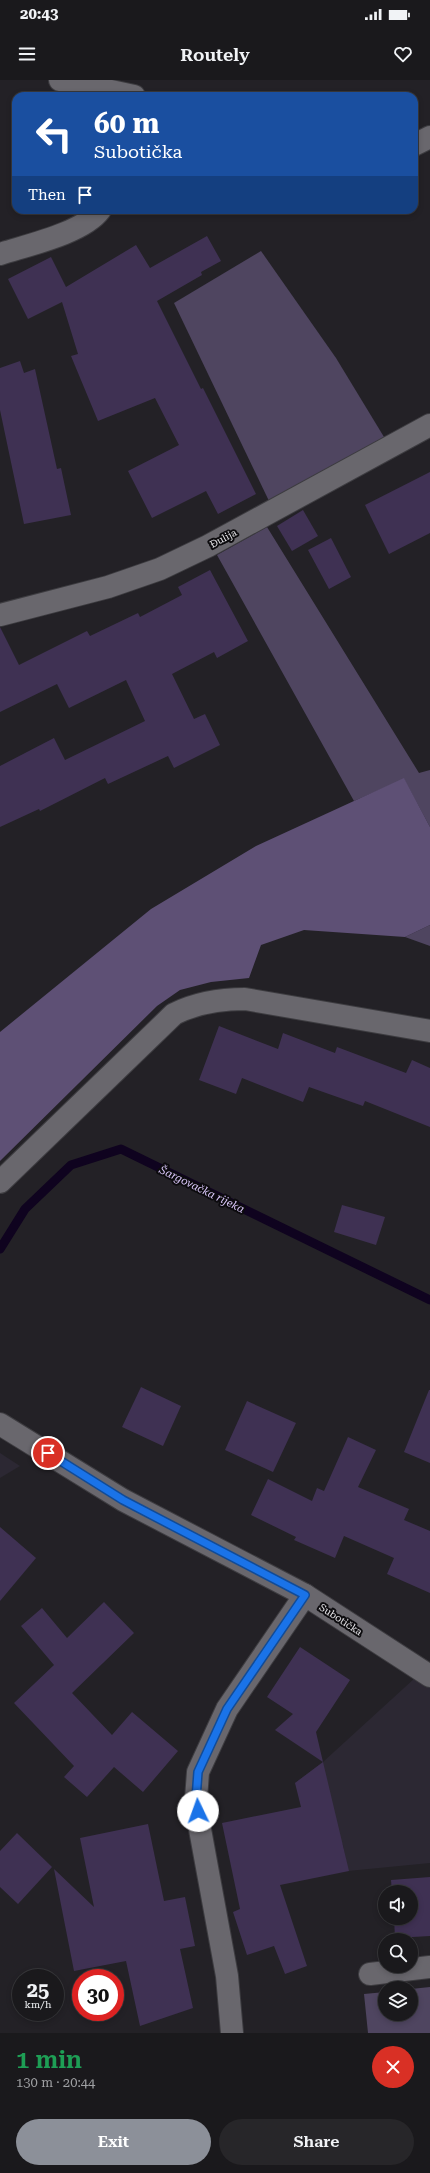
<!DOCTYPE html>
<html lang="en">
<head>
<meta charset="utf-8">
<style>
  body { margin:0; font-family:"Roboto Serif",serif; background:#272629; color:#f1f3f6; height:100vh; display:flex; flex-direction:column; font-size:15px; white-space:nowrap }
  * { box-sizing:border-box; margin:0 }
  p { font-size:13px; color:#9fa0a3 }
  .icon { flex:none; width:22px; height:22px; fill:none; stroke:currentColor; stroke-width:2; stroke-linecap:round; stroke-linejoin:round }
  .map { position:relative; height:1953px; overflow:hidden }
  .details { display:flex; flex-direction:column; background:#1a191c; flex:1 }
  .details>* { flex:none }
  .banner { position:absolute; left:12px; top:12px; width:406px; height:122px; border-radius:12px; box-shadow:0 2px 6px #0003,0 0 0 1px #38383b; background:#1a4fa0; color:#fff; overflow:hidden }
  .controls { position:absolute; left:378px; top:1805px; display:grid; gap:8px }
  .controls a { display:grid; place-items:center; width:40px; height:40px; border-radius:50%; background:#1a191c; box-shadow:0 2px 6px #0003,0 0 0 1px #38383b; font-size:20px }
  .speed { position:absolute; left:12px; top:1889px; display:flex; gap:8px; font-size:20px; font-weight:700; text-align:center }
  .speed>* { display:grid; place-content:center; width:52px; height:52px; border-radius:50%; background:#1a191c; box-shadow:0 2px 6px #0003,0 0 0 1px #38383b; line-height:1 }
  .speed small { font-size:10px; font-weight:400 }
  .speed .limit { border:6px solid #d22; background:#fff; color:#111 }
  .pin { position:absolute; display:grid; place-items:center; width:34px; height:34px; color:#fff; margin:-17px; border:2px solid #fff; border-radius:50%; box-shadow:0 1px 4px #0007 }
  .me { position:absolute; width:44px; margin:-22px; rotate:357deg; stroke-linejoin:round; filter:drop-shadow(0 0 3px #0008) }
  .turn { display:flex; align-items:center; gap:14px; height:84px; padding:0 16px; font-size:18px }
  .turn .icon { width:52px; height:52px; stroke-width:2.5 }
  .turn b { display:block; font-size:28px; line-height:34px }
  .then { display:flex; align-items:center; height:38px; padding:0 16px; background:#0003; gap:8px; font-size:15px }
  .round { display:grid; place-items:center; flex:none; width:42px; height:42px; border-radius:21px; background:#272629 }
  .head { display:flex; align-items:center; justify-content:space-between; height:68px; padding:0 16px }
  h1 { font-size:24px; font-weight:600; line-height:30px; color:#1e9e55 }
  .action { display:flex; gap:8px; margin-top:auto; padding:8px 16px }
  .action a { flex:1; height:46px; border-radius:24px; background:#8c9099; color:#fff; font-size:16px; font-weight:600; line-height:46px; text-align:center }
  .action a+a { background:#272629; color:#f1f3f6 }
  .status { display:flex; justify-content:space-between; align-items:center; height:28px; padding:0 20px; background:#1a191c; direction:ltr }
  .status svg { height:11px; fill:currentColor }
  header { display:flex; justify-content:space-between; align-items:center; height:52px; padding:0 16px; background:#1a191c; font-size:18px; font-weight:600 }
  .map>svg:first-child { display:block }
</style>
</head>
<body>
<div class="status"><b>20:43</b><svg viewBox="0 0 49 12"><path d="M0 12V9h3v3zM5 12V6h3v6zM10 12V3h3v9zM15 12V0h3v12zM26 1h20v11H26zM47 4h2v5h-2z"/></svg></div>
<header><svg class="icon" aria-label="menu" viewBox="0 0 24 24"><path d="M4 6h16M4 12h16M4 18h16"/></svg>Routely<svg class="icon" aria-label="heart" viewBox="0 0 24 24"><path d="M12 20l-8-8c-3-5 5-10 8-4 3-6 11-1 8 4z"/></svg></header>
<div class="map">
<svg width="430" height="1953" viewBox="0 0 430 1953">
  <rect width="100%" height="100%" fill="#232126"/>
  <g fill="#2c2833">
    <path d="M0 1373 20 1386 0 1398Z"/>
    <path d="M415 1598 430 1607V1783L348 1791 343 1765 295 1703 323 1682Z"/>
  </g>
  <g fill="#4f4560">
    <path d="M261 171 336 278 384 357 269 421 174 223Z"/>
    <path d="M267 447 419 693 430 690V747L404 699 354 721 217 475Z"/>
    <path d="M430 844V866L405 857 430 845Z"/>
    <path d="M430 1907V1953H368L364 1914 385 1912V1934H411V1909Z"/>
  </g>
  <path fill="#5e5075" d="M404 698 430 747V845L405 857 304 850 261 865 249 898 211 902 180 910 157 926 0 1081V952L151 829 256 766Z"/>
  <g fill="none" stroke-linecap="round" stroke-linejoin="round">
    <path stroke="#0f031f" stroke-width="9" d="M0 1169 25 1129 71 1085 121 1069 430 1220"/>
  </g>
  <g fill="#3f3153">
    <path d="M207 156 221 181 201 192 202 195 157 221 201 309 203 308 256 414 218 434 206 411 152 438 128 391 179 365 155 318 98 341 71 276 78 274 62 222 28 239 8 199 51 177 66 207 136 165 150 188Z"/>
    <path d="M20 281 24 293 35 289 57 389 61 388 71 435 24 444 0 330V288Z"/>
    <path d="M430 392V453L389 474 365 425Z"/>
    <path d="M303 430 318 456 292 471 277 446Z"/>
    <path d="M331 458 351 497 329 509 308 470Z"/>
    <path d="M210 490 248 561 217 578 214 572 172 594 194 639 205 634 220 665 174 688 168 676 108 704 105 698 40 731 39 729 0 747V686L54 658 65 680 145 641 126 600 69 628 57 604 0 632V547L19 585 87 551 90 556 138 533 140 537 182 515 178 507Z"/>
    <path d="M219 946 278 969 283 953 335 973 337 967 406 993 412 980 430 988V1047L365 1021 363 1026 309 1007 303 1022 242 998 236 1014 199 1000Z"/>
    <path d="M342 1125 385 1137 376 1165 334 1152Z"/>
    <path d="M141 1307 181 1326 163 1366 122 1347Z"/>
    <path d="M429 1310H430V1383L404 1372Z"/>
    <path d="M247 1321 296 1343 273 1392 225 1370Z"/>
    <path d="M348 1357 376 1370 358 1407 409 1429 404 1440 430 1451V1513L387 1494 394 1478 344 1456 335 1478 294 1460 296 1457 251 1435 268 1399 312 1421 317 1408 324 1411Z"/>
    <path d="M0 1447 36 1478 0 1521Z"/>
    <path d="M104 1522 134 1553 72 1613 112 1655 132 1632 178 1671 143 1712 114 1687 87 1717 64 1697 74 1686 14 1623 54 1585 21 1546 42 1528 67 1558Z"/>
    <path d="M300 1567 350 1600 316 1652 323 1682 275 1650 293 1634 267 1617Z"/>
    <path d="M323 1682 349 1791 280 1805 307 1886 285 1894 274 1866 247 1875 233 1832 240 1829 222 1743 301 1727 295 1703Z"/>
    <path d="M148 1744 164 1821 185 1817 195 1866 180 1869 193 1928 140 1946 126 1881 74 1891 54 1789 94 1827 80 1758Z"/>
    <path d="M17 1753 52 1787 18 1824 0 1807V1771Z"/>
    <path d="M430 1797V1856L395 1858 394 1838H411V1812H392L391 1800Z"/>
  </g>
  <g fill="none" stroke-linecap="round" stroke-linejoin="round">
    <defs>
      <g id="street">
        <path d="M60 0 134 16"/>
        <path d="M414 65 430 57"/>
        <path d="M0 174C28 165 83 153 100 130"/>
        <path d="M0 535 108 507 160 489 208 466 430 345"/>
        <path d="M0 1102 174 934C196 923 221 919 245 919L430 951"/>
        <path d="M370 1894 430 1887"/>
        <path d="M232 1953 227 1896 199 1744 196 1719 198 1692 227 1629 305 1515"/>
      </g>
      <path id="secondary" d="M0 1344 123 1420 305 1515 430 1596"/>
    </defs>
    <use href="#street" stroke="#3d3c40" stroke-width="24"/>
    <use href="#secondary" stroke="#3d3c40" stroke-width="24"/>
    <use href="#street" stroke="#69676d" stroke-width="22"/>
    <use href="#secondary" stroke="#69676d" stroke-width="22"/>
  </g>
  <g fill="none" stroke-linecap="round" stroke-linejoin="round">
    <defs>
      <path id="route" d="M48 1373 123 1420 305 1515 227 1629 198 1692 196 1719 198 1731"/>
    </defs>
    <use href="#route" stroke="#114b97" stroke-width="10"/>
    <use href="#route" stroke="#1a73e8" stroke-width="7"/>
  </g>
  <g text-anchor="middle" stroke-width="4" stroke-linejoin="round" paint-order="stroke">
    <g font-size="10" fill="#e9e8ec" stroke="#0c0b0e">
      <text transform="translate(223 458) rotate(-28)" y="4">Đulija</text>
      <text transform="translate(341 1539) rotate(33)" y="4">Subotička</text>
    </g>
    <g font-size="11" font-style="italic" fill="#dcc9fc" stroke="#0c0b0e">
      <text transform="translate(202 1109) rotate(26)" y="4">Šargovačka rijeka</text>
    </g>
  </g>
</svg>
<div class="controls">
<a><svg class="icon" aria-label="sound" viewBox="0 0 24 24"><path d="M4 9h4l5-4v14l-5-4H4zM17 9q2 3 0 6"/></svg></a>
<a><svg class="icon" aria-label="search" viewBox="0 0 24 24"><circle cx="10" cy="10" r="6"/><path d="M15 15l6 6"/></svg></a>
<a><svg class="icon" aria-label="layers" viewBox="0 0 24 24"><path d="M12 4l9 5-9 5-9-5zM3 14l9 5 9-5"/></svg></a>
</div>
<div class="speed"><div>25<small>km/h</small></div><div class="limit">30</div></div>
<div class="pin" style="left:48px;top:1373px;background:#d93025"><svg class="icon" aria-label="arrive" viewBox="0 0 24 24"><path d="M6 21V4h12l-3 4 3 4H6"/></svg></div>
<svg class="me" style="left:198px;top:1731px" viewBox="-20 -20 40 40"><circle r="19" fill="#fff"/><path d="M0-13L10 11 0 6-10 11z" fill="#1a73e8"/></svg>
<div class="banner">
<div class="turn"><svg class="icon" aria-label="left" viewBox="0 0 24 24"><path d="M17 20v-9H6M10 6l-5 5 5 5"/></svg><div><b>60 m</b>Subotička</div></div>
<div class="then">Then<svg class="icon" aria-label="arrive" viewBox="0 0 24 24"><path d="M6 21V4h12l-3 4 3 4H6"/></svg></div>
</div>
</div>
<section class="details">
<div class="head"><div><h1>1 min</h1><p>130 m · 20:44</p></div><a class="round" style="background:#d93025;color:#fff"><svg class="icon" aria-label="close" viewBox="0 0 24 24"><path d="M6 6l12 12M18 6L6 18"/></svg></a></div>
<div class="action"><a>Exit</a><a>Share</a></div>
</section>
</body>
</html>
